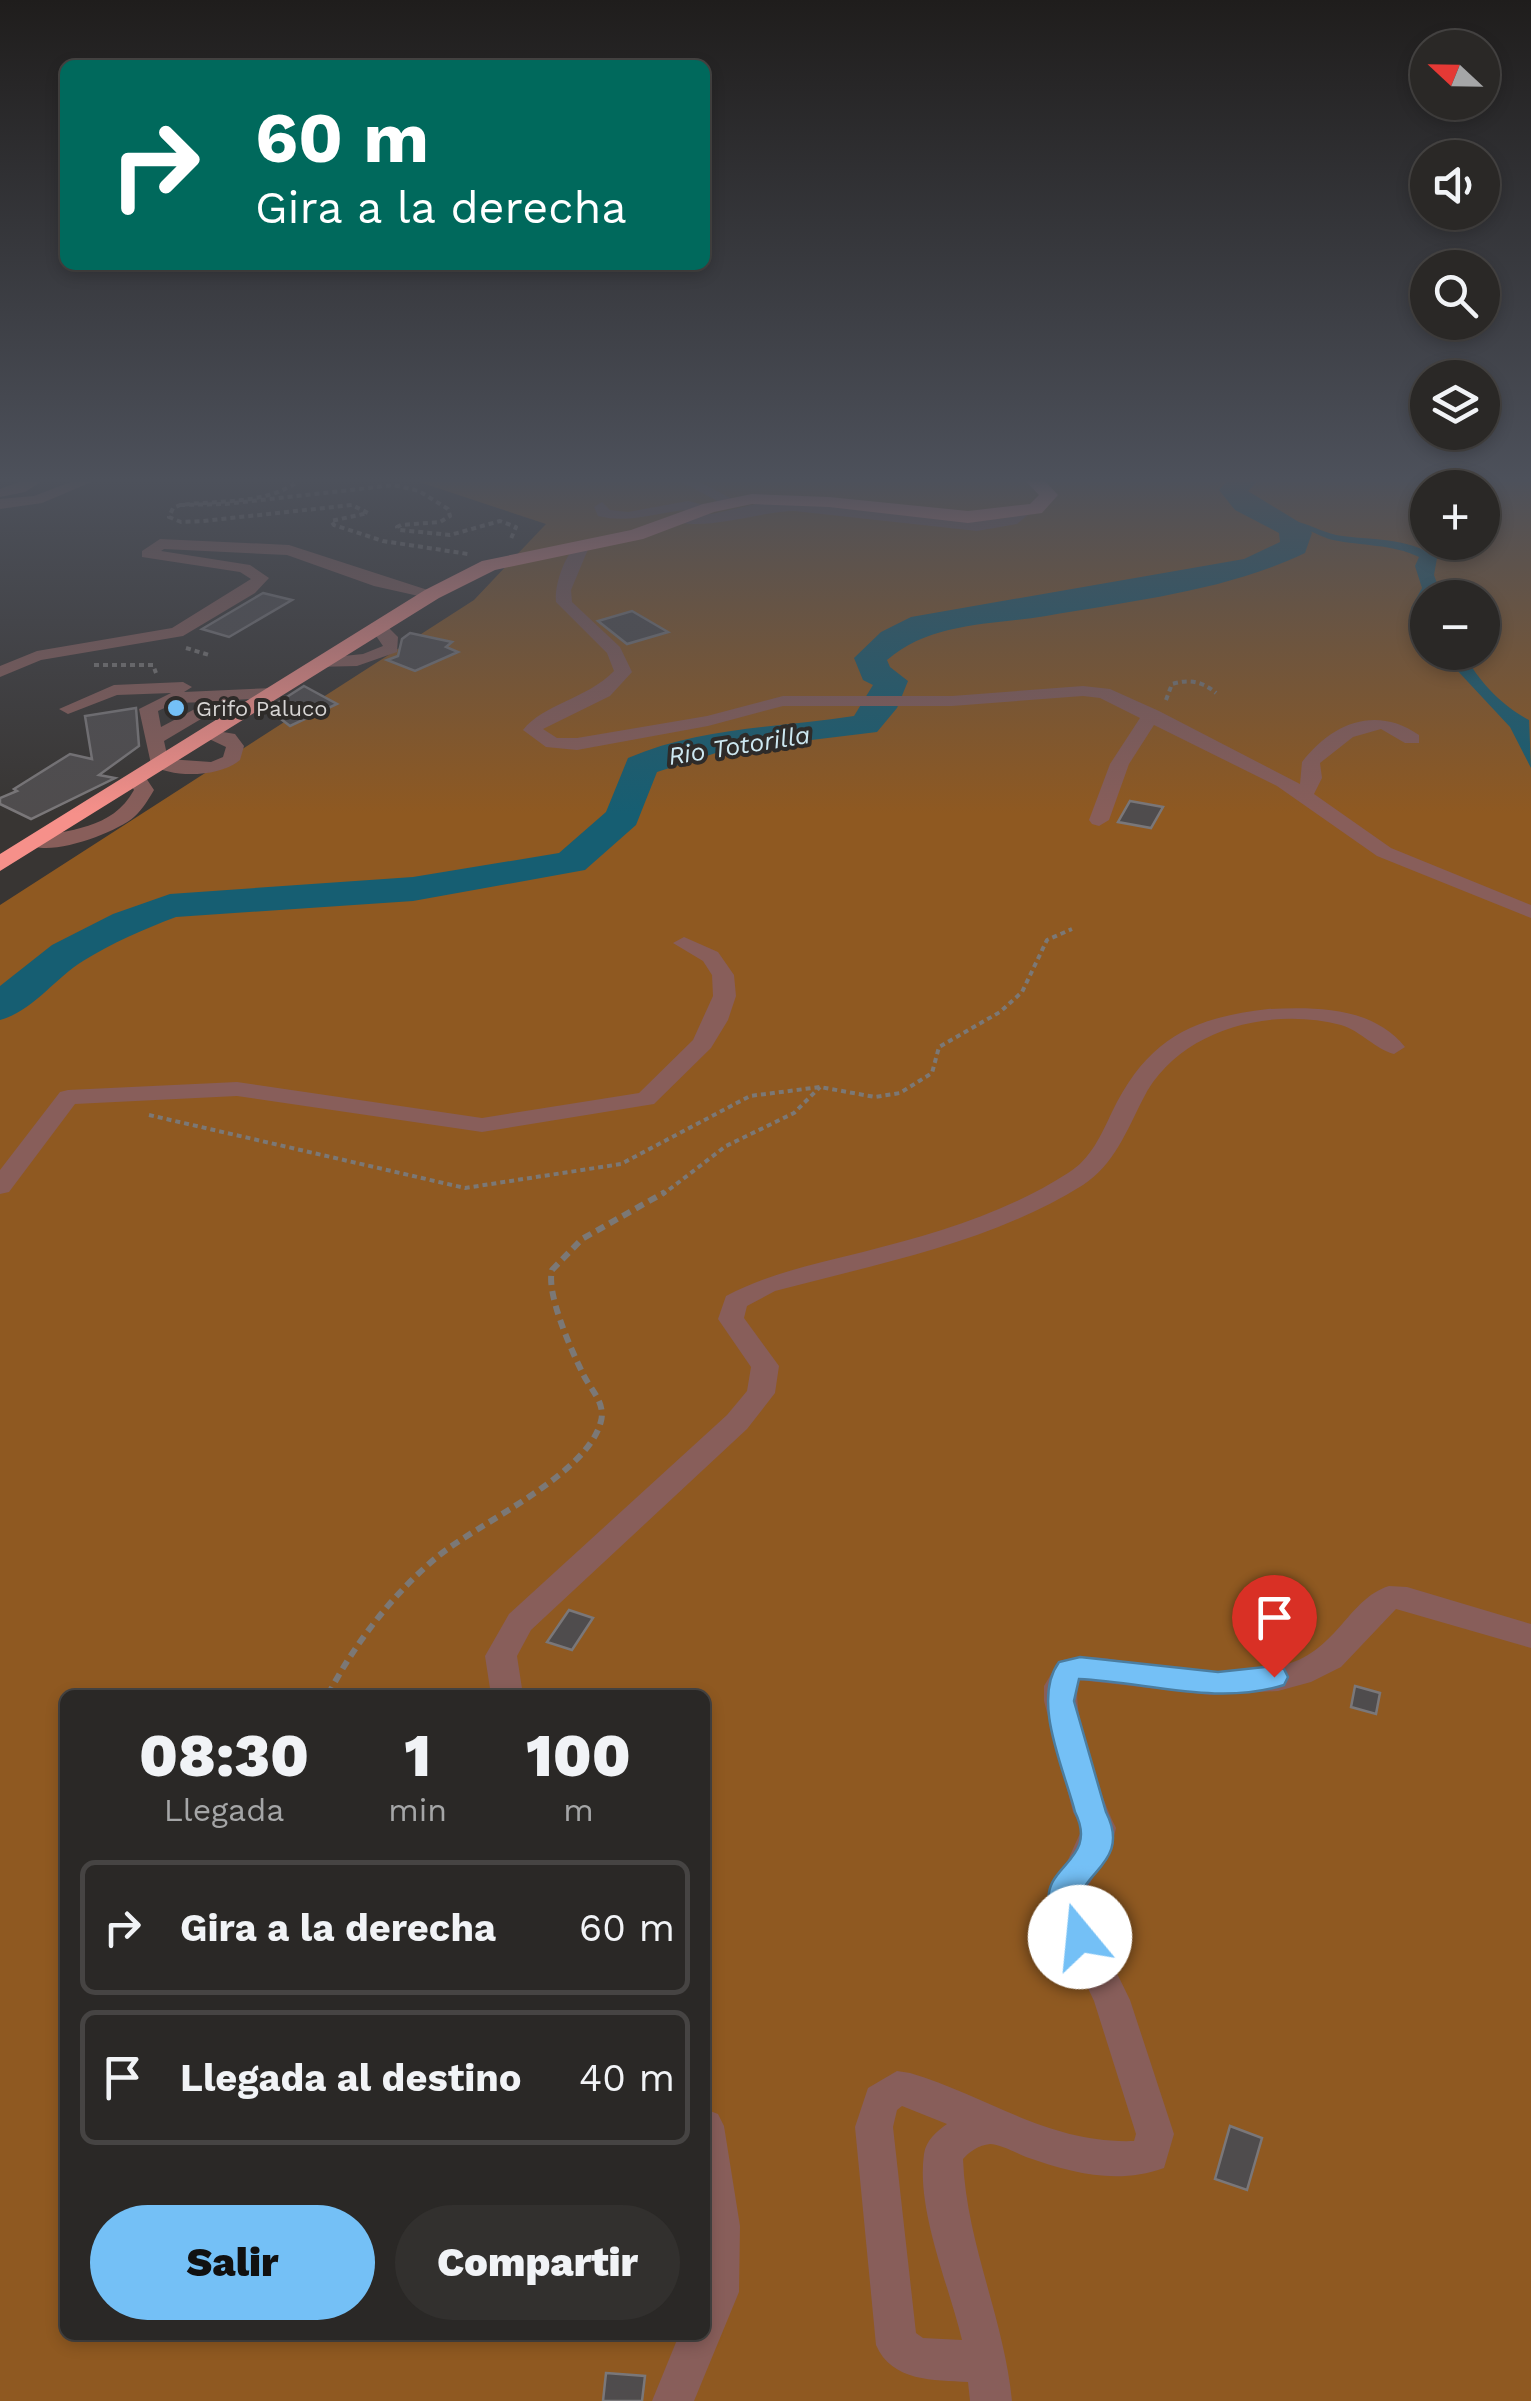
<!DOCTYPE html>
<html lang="es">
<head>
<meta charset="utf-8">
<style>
  body { margin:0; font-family:"Work Sans",sans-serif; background:#32302e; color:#f1f3f6; height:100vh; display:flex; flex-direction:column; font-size:38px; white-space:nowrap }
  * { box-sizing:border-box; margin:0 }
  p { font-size:32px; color:#a5a6a7 }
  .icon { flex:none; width:55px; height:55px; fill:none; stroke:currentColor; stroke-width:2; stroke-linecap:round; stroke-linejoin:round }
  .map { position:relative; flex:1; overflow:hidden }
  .side { position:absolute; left:60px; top:1690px; width:650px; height:650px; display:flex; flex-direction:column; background:#2a2826; border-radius:15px; box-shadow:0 5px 15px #0003,0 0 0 2px #464443 }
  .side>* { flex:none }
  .banner { position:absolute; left:60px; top:60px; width:650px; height:210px; border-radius:15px; box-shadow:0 5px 15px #0003,0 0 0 2px #464443; background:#00695c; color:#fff; overflow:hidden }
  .needle { width:65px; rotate:292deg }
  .tools { position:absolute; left:1410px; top:30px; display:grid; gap:20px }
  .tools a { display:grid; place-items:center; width:90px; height:90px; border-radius:50%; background:#2a2826; box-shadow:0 5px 15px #0003,0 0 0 2px #464443; font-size:50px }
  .pin { position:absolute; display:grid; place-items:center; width:85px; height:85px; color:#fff; margin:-102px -42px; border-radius:50% 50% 50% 0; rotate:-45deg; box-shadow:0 0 10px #0007 }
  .pin .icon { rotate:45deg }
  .me { position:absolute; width:110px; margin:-55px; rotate:343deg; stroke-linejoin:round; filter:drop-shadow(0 0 8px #0008) }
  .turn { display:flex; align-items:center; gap:35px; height:210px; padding:0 30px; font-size:45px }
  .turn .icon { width:130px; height:130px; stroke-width:2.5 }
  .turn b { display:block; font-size:70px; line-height:85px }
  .eta { display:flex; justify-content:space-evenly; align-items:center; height:170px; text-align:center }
  .eta b { font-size:60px; font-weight:800; line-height:70px }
  .primary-button { display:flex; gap:20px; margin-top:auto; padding:20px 30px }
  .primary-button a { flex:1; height:115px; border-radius:60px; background:#74c0f6; color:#111; font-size:40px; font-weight:800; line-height:115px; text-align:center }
  .primary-button a+a { background:#32302e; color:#f1f3f6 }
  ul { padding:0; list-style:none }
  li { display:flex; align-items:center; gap:30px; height:135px; margin:0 20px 15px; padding:0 10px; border:5px solid #464443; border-radius:15px }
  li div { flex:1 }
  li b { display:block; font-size:38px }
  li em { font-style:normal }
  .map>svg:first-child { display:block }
</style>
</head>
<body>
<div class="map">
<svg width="1531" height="2401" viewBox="0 0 1531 2401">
  <rect width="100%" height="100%" fill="#383533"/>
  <path fill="#8f5921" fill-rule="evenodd" d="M407 478H1531V2401H0V905L474 600 546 524ZM1428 488H1482V542H1428ZM1428 598H1482V652H1428ZM65 1695H705V2335H65Z"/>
  <g fill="#165e72">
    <path d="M1291 520C1307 523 1322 532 1336 535 1370 541 1408 536 1437 558L1434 575 1442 597 1428 598 1427 638 1411 608 1422 588 1415 566 1419 557C1392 544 1362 546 1333 540 1320 537 1311 529 1296 528Z"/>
    <path d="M1441 653H1464C1477 680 1502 706 1529 720L1531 768 1510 727Z"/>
  </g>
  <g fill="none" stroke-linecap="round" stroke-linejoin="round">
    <path fill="#165e72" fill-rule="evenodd" d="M1230 478H1261L1248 491 1307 527 1312 533 1305 553C1226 591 1131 601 1046 616 990 625 931 622 887 660L890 667 908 681 897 708 877 732 722 751 657 772 636 825 585 870 413 901 176 917C144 929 112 943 83 961 54 979 33 1011 0 1020V986L52 945 113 914 170 894 413 877 559 853 606 812 628 758C701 727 777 728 854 716L873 685 863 680 854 658 881 632 911 617 1244 559 1280 542 1279 533 1235 510 1219 490Z"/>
  </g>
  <g fill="#4f4c4d" stroke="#7a7779" stroke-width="2.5">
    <path d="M263 593 292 600 229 637 202 629Z"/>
    <path d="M632 611 668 632 627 644 598 621Z"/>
    <path d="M410 633 452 642 446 647 458 652 415 671 387 660 398 656 402 639Z"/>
    <path d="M304 686 337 704 290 726 268 709Z"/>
    <path d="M136 708 139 746 99 775 115 778 31 819 0 804V798L17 791 14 789 70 754 92 759 85 716Z"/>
    <path d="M1130 801 1163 807 1151 828 1118 822Z"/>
    <path d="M569 1610 593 1618 572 1650 547 1642Z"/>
    <path d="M1355 1686 1380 1693 1376 1714 1351 1707Z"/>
    <path d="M1230 2126 1262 2138 1247 2190 1215 2179Z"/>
    <path d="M606 2373 645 2376 642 2401H603Z"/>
  </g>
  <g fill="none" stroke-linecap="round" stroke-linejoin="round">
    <g stroke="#7b7876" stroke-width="4" stroke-dasharray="5 4" stroke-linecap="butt">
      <path d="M302 478C271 505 219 500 180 505L173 508 169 517 181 522 203 521 352 505 368 513 331 521 334 525 383 541 468 554"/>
      <path d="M180 505 226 504 394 485 419 491 448 509 450 516 440 522 401 525 397 527 400 530 450 535 500 521 516 527 510 541"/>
      <path d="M186 648 209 655"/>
      <path d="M94 665H153L156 673"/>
      <path d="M1166 700 1172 684C1189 679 1202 681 1216 693"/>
      <path d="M149 1115 465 1188 621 1164 750 1096 820 1087 875 1097 900 1093 932 1073 939 1047 1000 1012 1022 992 1047 940 1072 929"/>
      <path d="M662 1195 726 1146 794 1113 820 1087"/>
    </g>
    <path stroke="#7b7876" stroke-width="6" stroke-dasharray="9 6" stroke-linecap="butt" d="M328 1695C354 1644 393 1594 437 1557 478 1523 588 1475 601 1421 606 1402 589 1388 582 1372 571 1349 546 1294 552 1270L582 1239 665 1192"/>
    <g fill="#885e5a" fill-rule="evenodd">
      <path d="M29 478H47L25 492 0 497V489Z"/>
      <path d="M81 478H101L42 503 0 509V499L34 496Z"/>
      <path d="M674 478H692L738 502 725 505Z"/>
      <path d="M688 501 708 506C698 512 689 509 677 511 648 515 627 523 598 516L594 507 602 502 610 510 628 512Z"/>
      <path d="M765 502 823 504 977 521 1006 518 1022 508 1030 513 1017 524 977 531 794 511C762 511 695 534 673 519L681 514H712Z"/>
      <path d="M160 539 289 545 440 594 432 599 374 586 287 555 164 549 161 551 250 565 269 578 255 593 183 636 41 660 0 677V666L37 651 172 628 251 579 240 572 142 557V551Z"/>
      <path d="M581 542 589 547 571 590 572 602 620 647 632 672 610 696 543 729 557 738H577L707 716 783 696H952L1083 686 1110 689 1159 711 1300 784 1302 762C1332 723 1376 705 1419 735V743H1405L1381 729 1353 737 1320 763 1322 778 1314 794 1391 848 1531 905V918L1377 856 1277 786 1154 725 1129 764 1109 820 1099 826 1092 824 1089 820 1110 764 1140 718 1100 698 1083 696 952 706H783L708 726 577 750 546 747 523 730C543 704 587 699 614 671L607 653 556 602C554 585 566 550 581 542Z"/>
      <path d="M372 623H384L398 637 397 652 357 666 314 667V659L363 654 383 646 370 627Z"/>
      <path d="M183 682 192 687 184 692 273 688 282 693 273 698 233 700 164 741 168 759 211 762 223 757 226 747 205 737V729L235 734 244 746 240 760C221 777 171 779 151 764L139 709 171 693 117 695 68 714 59 709 114 685ZM208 702 161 727 158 711 175 703Z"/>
      <path d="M137 773 144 775 154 790C148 800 143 809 134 817 116 833 46 859 27 843L30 839C69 829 112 830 134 790L127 779Z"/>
      <path d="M684 937 718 952 734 975 736 996 728 1020 711 1048 654 1104 482 1132 237 1096 75 1104 9 1192 0 1194V1170L60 1092 68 1090 237 1082 482 1118 639 1093 693 1040 713 996 712 975 703 961 673 943Z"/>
      <path d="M1268 1009C1315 1007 1372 1006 1405 1047L1394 1054C1375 1049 1361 1031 1341 1025 1269 1006 1177 1030 1143 1099 1127 1130 1114 1165 1083 1185 990 1243 880 1263 775 1291L747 1306 744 1318 779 1366 775 1393 747 1429 531 1630 517 1656 523 1695H491L485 1656 509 1614 727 1415 747 1391 751 1367 718 1319 726 1296C769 1273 816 1264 863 1252 934 1234 1006 1213 1068 1173 1091 1159 1101 1135 1112 1112 1147 1040 1190 1018 1268 1009Z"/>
      <path d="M1389 1586 1407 1587 1531 1624V1648L1396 1609 1341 1667 1311 1682 1278 1691 1210 1695 1080 1680C1067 1703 1103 1803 1116 1828 1111 1857 1088 1876 1083 1904L1130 2000 1174 2134 1164 2168C1117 2185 1072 2173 1026 2157 1016 2153 1000 2144 990 2144 979 2145 969 2152 963 2159 966 2242 1004 2318 1012 2401H970L968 2382C934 2380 892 2382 876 2345L855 2127 868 2088 897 2071 910 2073C988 2096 1048 2144 1134 2141L1136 2134 1094 2001 1048 1904 1082 1829 1073 1812 1044 1701V1686L1059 1661C1088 1652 1113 1660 1142 1664 1187 1671 1235 1676 1280 1666 1337 1654 1347 1599 1389 1586ZM902 2106 947 2124C937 2131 926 2140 924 2154 916 2210 949 2285 962 2340L923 2338 916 2333 893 2127 897 2110Z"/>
      <path d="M705 2109 718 2114 724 2126 740 2226 739 2292 694 2401H652L679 2335H705Z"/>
    </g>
    <path fill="#f6908a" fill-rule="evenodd" d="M1023 478H1042L1058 495 1042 513 968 523 829 507 752 504 714 512 643 539 495 570 439 598 0 871V854L425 590 482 561 631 530 703 504 752 494 829 497 968 511 1030 504 1039 495Z"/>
  </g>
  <linearGradient id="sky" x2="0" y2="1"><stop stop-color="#1f1d1c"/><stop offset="0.59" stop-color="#4d515b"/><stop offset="1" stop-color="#4d515b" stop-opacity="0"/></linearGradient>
  <rect width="1531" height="814" fill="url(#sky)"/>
  <path fill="#74c0f6" stroke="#4b7da0" stroke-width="2.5" d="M1080 1657 1218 1672 1274 1666 1284 1669 1288 1677 1284 1685C1218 1706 1146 1682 1079 1679L1074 1701 1106 1812C1131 1861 1082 1872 1081 1899 1080 1911 1091 1926 1096 1937L1092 1946 1080 1950 1069 1946C1063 1934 1051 1917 1049 1903 1043 1865 1099 1860 1075 1812 1064 1769 1031 1700 1059 1662Z"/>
  <circle fill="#74c0f6" stroke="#2e2b29" stroke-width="4" cx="176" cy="708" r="10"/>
  <g text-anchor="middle" stroke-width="8" stroke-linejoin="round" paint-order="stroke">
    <g font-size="22" fill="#d7d5d4" stroke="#2e2b29" text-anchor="start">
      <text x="196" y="716">Grifo Paluco</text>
    </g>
    <g font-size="25" font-style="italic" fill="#cde8f1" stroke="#2e2b29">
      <text transform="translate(739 745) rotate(-9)" y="9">Rio Totorilla</text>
    </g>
  </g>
</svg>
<div class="tools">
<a><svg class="needle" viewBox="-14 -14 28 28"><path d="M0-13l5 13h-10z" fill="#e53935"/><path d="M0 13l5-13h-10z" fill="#a5a6a7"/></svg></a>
<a><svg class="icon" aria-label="sound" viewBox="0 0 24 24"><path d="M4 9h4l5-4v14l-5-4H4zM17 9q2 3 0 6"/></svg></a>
<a><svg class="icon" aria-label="search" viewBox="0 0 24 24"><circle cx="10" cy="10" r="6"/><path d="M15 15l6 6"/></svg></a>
<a><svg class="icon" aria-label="layers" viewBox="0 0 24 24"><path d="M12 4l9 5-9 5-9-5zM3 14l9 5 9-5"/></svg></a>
<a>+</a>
<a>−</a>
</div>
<div class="pin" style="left:1274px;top:1677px;background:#d93025"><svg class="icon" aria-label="arrive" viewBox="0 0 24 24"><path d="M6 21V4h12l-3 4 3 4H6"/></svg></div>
<svg class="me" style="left:1080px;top:1937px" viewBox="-20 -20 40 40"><circle r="19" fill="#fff"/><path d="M0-13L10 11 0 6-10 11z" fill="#74c0f6"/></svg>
<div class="banner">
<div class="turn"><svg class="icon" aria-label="right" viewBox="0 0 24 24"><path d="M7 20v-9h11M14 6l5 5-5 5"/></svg><div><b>60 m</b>Gira a la derecha</div></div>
</div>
<section class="side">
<div class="eta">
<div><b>08:30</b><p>Llegada</p></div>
<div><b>1</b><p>min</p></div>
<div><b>100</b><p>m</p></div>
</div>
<ul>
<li><svg class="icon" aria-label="right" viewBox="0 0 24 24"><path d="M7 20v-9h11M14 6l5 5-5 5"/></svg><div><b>Gira a la derecha</b></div><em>60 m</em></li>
<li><svg class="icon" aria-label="arrive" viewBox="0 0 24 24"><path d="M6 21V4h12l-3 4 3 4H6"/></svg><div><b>Llegada al destino</b></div><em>40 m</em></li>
</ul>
<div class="primary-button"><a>Salir</a><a>Compartir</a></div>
</section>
</div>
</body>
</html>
